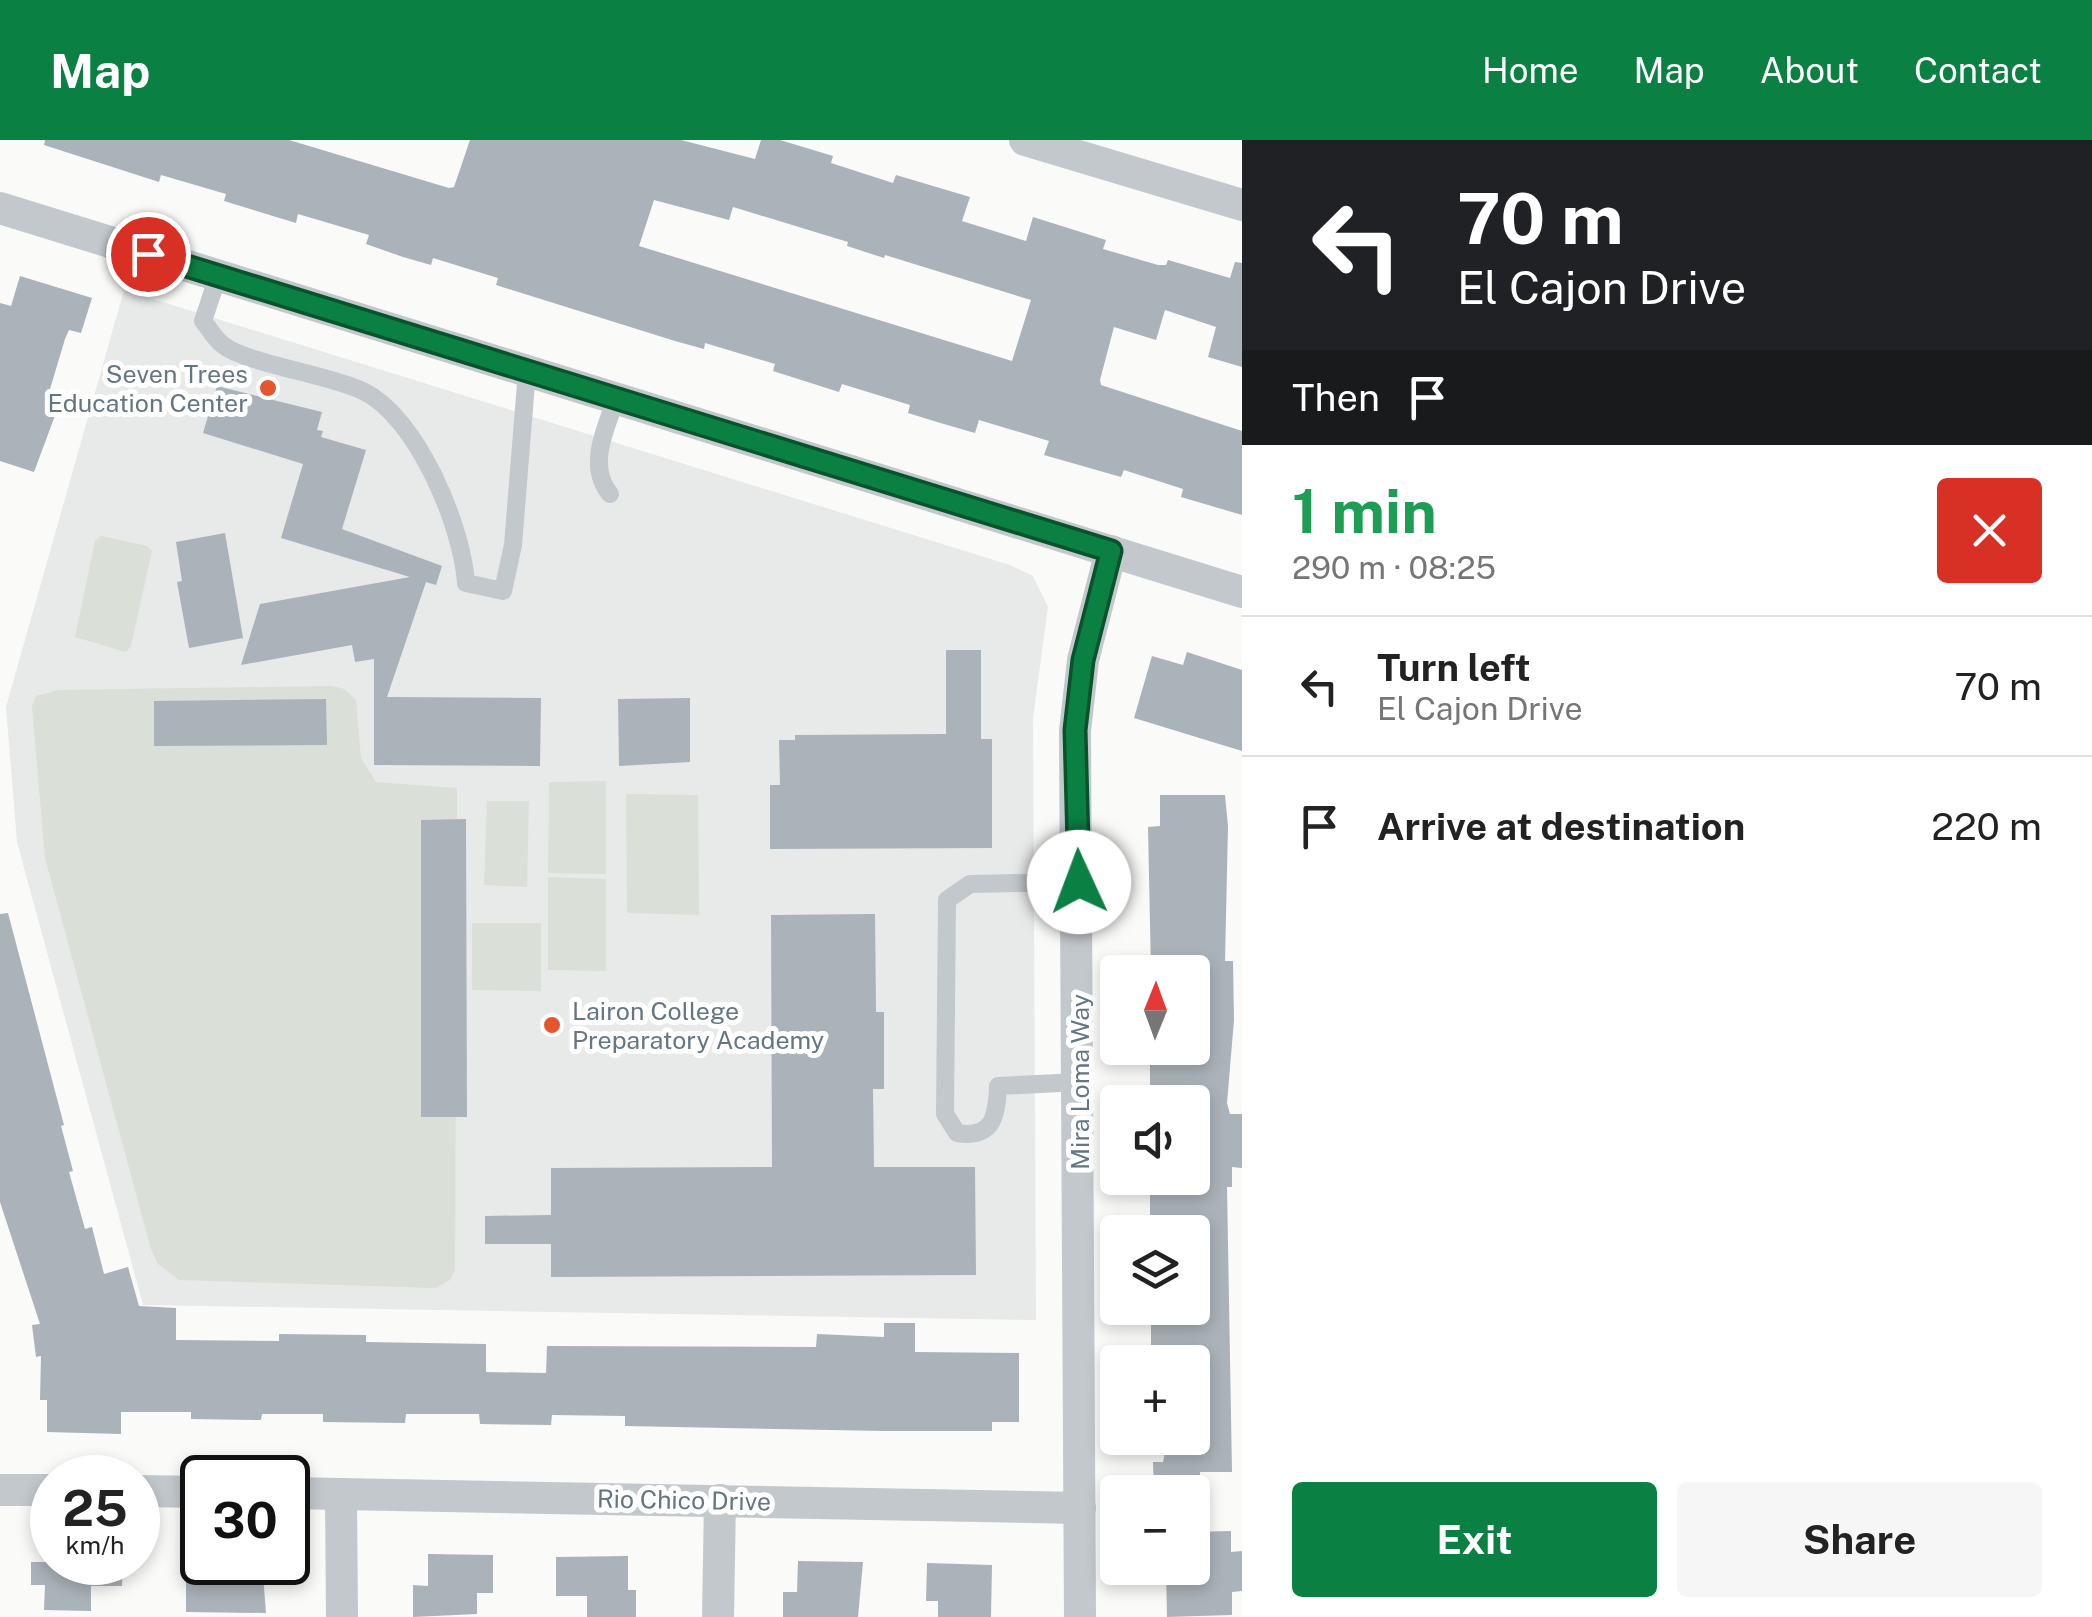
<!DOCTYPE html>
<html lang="en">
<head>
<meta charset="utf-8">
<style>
  body { margin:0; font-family:"Public Sans",sans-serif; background:#f6f6f6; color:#222; height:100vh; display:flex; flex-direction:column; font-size:38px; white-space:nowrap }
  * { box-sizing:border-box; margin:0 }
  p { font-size:32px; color:#767676 }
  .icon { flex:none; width:55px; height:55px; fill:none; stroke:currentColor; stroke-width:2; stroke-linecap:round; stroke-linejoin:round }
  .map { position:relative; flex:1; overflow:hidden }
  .sheet { display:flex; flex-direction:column; background:#fff; width:850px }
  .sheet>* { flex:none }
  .banner { background:#202124; color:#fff; overflow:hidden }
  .needle { width:65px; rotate:1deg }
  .controls { position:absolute; left:1100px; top:815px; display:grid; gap:20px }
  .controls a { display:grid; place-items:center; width:110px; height:110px; border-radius:10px; background:#fff; box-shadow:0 5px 15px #0003; font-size:50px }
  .speed { position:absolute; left:30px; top:1315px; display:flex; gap:20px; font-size:50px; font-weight:700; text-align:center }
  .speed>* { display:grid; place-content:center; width:130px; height:130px; border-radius:50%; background:#fff; box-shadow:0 5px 15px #0003; line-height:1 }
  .speed small { font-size:25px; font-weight:400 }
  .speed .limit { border:5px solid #111; border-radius:15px; background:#fff; color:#111 }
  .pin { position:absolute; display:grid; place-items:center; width:85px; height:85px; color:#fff; margin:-42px; border:5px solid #fff; border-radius:50%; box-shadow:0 2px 10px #0007 }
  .me { position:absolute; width:110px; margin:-55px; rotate:358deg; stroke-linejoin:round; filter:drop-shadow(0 0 8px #0008) }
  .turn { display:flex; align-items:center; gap:35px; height:210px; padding:0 50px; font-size:45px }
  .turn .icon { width:130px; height:130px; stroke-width:2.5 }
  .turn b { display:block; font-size:70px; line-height:85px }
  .then { display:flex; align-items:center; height:95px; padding:0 50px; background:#0003; gap:20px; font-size:38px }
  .round { display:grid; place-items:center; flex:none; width:105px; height:105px; border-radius:10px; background:#f6f6f6 }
  .summary { display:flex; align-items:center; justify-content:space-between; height:170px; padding:0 50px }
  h1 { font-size:60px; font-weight:700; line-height:75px; color:#1e9e55 }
  .primary-button { display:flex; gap:20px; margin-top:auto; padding:20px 50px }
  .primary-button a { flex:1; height:115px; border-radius:10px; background:#0b8043; color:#fff; font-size:40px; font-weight:700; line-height:115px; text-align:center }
  .primary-button a+a { background:#f6f6f6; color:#222 }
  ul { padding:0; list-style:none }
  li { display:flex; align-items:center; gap:30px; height:140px; padding:0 50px; border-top:2px solid #e0e0e0 }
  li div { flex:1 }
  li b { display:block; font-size:38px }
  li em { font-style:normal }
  header { display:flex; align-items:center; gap:60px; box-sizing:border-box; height:140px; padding:0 50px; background:#0b8043; color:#fff }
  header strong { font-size:48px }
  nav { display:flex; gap:55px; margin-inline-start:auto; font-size:35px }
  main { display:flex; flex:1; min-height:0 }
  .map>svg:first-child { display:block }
</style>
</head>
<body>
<header>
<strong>Map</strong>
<nav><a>Home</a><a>Map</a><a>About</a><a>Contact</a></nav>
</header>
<main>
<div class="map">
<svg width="1242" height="1477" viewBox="0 0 1242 1477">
  <rect width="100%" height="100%" fill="#fafaf8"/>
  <path fill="#e8e9e9" d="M124 150 1010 425 1033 436 1048 467 1033 578 1036 1180 143 1165 17 702 6 567Z"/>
  <g fill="#dadfd7">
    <path d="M101 396 147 406 152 411 131 506 126 512 75 497 95 401Z"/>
    <path d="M332 546 344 549 356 560 361 618 376 642 457 648 455 1130 450 1140 435 1148 179 1140 158 1124 151 1109 45 718 32 566 36 556 58 550Z"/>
    <path d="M606 641V734L548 733 549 642Z"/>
    <path d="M626 654 698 655 699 775 627 773Z"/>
    <path d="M487 661H529L527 747 484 745Z"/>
    <path d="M548 737 606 739V831L548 830Z"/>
    <path d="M472 783H541V851L472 850Z"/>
  </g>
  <g fill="#aab3b9" fill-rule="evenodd">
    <path d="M45 0H289L449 48 454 47 470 0H681L755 19 761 0H780L833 16 831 23 893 43 896 35 970 57 962 81 1026 101 1033 77 1106 100 1103 109 1158 125H1166L1168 120 1230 138 1235 122 1242 123V227L1208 217 1216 187 1165 170 1156 200 1114 187 1100 240 1101 245 1242 291V375L1181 357 1183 349 1124 330 1121 337 1044 315 1049 301 979 280 975 293 937 282 908 273 910 265 842 244 839 252 773 231 775 224 705 203 704 209 675 201 496 145 498 138 433 118 431 125 403 117 366 104 369 95 298 74 296 83 224 61 226 54 161 35 159 42 44 5ZM654 60 729 80 733 67 848 102 847 106 884 118 885 115 1031 160 1012 221 639 106Z"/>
    <path d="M20 136 92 158 81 193 69 190 65 199 50 249 63 254 34 332 0 321V163L11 166Z"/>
    <path d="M217 246 322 272 317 290 323 291 321 297 366 310 342 389 442 426 436 445 426 442 387 557 541 558 540 626 374 625V519L355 522 352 505 241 525 260 464 410 437 281 398 303 324 203 293Z"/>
    <path d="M225 393 243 498 189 508 177 442 182 441 176 402Z"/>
    <path d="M946 510H981V599H992V708L770 709V645H780L779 600H795V595L946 594Z"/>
    <path d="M1187 512 1242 530V611L1134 578 1152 516 1183 525Z"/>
    <path d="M690 558V622L619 626 618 559Z"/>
    <path d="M326 559 327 605 154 606V561Z"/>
    <path d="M1160 655H1225L1228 686 1225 821H1233L1234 880 1227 963 1230 974H1242V1028L1232 1027V1047H1227L1232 1332H1200V1352H1154L1153 1322H1163L1168 1298H1192V1214H1151V1184L1165 1183V1168H1192V1092H1152L1150 1072V1038H1192V962H1150V908H1192V832H1151L1148 687 1160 686Z"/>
    <path d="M466 679 467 977H421V680Z"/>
    <path d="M8 773 64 985 61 986 73 1031 69 1032 85 1089 92 1087 104 1134 128 1127 139 1166 176 1168V1200L279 1201V1194L366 1195V1202L486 1204V1232L546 1233 547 1206 816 1207 817 1194 884 1197V1183H915V1212L1019 1213V1282H992V1291H885L625 1286V1276L552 1275 551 1285 480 1284 479 1274H406L405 1283 323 1282V1274H262L261 1280 191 1279V1272H121V1294L47 1292V1260H40L41 1216 36 1217 32 1185 40 1184 0 1062V774Z"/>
    <path d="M875 774 876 872H884V949H873L874 1027H975L976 1135 551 1137V1104H485V1076L551 1075V1028L772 1027 771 775Z"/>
    <path d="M1231 1391V1412L1242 1411V1451L1232 1452V1475L1167 1477 1166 1428H1192V1392Z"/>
    <path d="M428 1414 493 1415V1453H477V1474L413 1477V1445L428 1446Z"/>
    <path d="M628 1416V1450H636V1477H587V1456H556V1417Z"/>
    <path d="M798 1421 863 1422 858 1477H783V1452H797Z"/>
    <path d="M31 1422H123L122 1446H91V1471L44 1470 45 1445H31Z"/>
    <path d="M186 1422H262L266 1473 186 1472Z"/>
    <path d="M927 1423 992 1425 991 1477H938V1461H926Z"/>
  </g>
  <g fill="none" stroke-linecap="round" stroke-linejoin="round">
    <g stroke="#c3c8cc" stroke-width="18">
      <path d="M218 136 203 181C209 188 215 199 223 205 245 223 330 235 363 251 417 277 462 385 466 443L503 451 513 405 527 231"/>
      <path d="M610 354C587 326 605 290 616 259"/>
      <path d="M1079 742 970 744 947 760 945 974 957 993C993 999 997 976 998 946L1080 942"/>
    </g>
    <g stroke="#c3c8cc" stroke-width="32">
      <path d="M1025 0 1242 65"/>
      <path d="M0 68 1242 452"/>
      <path d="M0 1350H52"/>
      <path d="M138 1351 202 1352"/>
      <path d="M288 1353 1080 1368"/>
      <path d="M341 1354 342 1477"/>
      <path d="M718 1477 720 1360"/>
      <path d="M1080 1477 1075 591 1083 520 1111 411"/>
    </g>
  </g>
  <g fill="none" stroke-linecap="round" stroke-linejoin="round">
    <defs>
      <path id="route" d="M148 114 1111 411 1083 520 1075 590 1079 742"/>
    </defs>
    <use href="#route" stroke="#07532c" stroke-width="25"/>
    <use href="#route" stroke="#0b8043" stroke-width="18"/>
  </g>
  <g fill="#e4572e" stroke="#fff" stroke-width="4">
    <circle cx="268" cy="248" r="10"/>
    <circle cx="552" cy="885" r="10"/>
  </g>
  <g text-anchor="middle" stroke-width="10" stroke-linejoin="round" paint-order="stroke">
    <g font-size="25" fill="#657683" stroke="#fff" text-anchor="end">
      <text x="248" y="243">Seven Trees<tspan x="248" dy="29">Education Center</tspan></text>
      <text x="572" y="880" text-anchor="start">Lairon College<tspan x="572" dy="29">Preparatory Academy</tspan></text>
    </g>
    <g font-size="25" fill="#657683" stroke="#fff">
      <text transform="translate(1080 942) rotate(-90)" y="9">Mira Loma Way</text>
      <text transform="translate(684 1360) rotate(1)" y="9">Rio Chico Drive</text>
    </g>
  </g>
</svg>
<div class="controls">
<a><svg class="needle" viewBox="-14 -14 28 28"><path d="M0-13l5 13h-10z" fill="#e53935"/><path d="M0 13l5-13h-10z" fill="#767676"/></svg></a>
<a><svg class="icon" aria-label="sound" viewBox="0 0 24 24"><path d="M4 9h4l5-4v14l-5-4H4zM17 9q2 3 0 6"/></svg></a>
<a><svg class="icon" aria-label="layers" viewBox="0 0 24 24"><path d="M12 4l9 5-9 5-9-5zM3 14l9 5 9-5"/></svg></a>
<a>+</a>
<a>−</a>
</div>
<div class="speed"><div>25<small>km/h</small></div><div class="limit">30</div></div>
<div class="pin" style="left:148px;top:114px;background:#d93025"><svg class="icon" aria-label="arrive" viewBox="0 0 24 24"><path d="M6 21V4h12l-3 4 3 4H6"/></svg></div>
<svg class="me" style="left:1079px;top:742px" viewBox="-20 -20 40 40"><circle r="19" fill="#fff"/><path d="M0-13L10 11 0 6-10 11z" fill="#0b8043"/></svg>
</div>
<section class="sheet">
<div class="banner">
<div class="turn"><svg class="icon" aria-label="left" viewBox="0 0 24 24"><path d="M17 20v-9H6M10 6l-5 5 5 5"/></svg><div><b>70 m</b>El Cajon Drive</div></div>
<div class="then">Then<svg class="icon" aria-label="arrive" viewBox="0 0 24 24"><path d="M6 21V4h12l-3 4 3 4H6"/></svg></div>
</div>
<div class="summary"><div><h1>1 min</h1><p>290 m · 08:25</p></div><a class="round" style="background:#d93025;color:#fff"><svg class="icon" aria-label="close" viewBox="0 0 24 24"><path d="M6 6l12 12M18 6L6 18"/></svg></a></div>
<ul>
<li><svg class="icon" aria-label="left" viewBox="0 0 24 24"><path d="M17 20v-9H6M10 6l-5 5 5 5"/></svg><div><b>Turn left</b><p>El Cajon Drive</p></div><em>70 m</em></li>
<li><svg class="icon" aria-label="arrive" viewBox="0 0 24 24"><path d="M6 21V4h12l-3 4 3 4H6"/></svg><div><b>Arrive at destination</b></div><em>220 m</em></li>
</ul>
<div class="primary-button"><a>Exit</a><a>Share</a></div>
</section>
</main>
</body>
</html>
